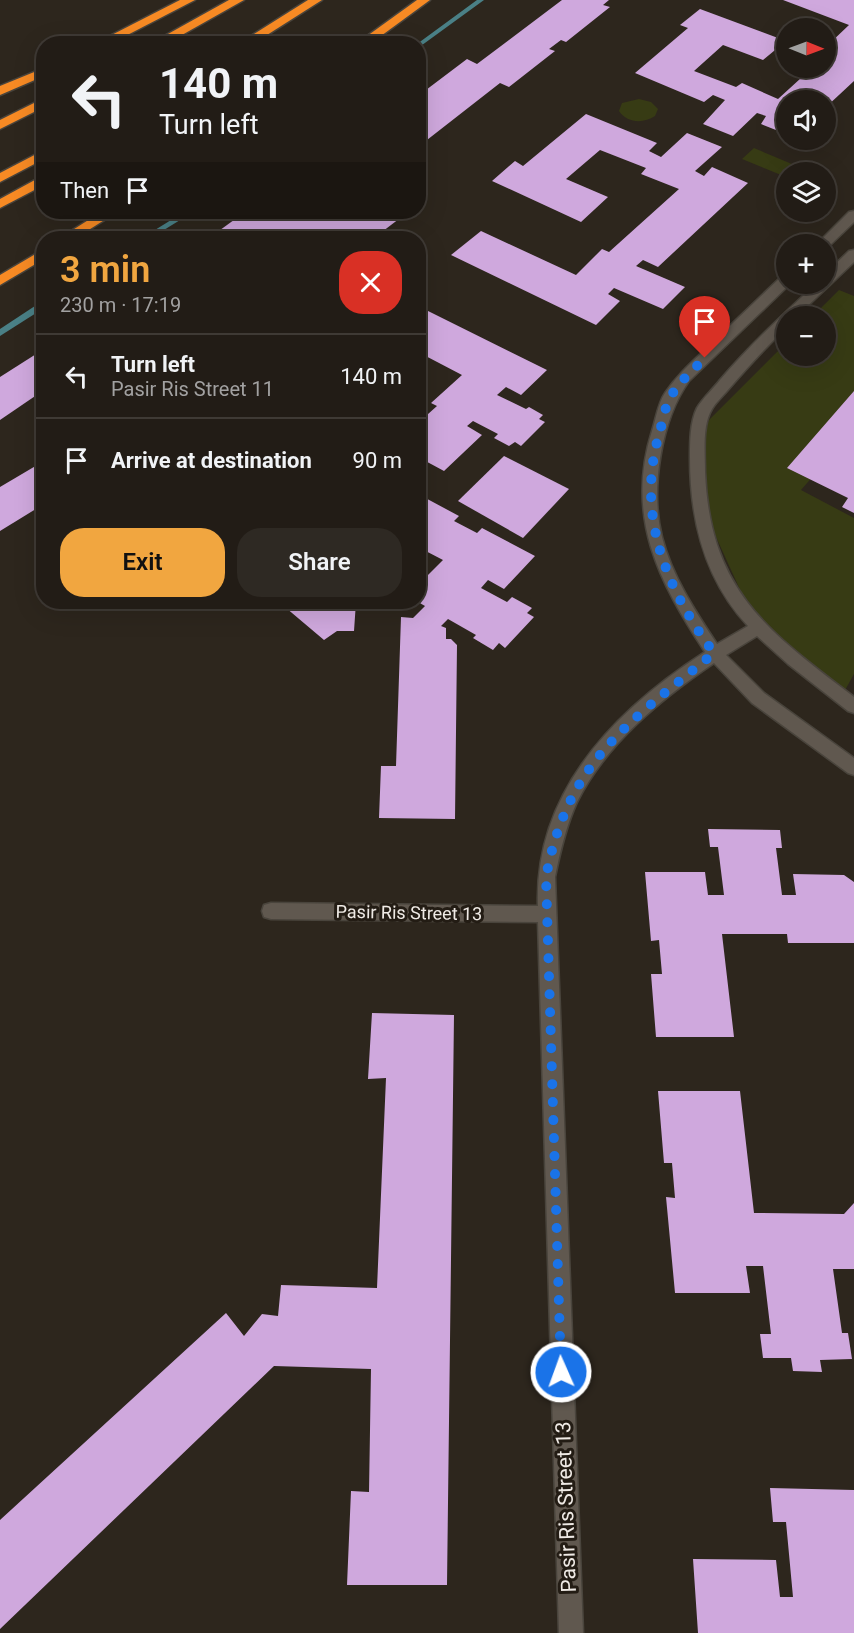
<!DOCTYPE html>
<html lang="en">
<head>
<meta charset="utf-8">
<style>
  body { margin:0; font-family:Roboto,sans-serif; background:#2e2923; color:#f1f3f6; height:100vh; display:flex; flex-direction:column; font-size:22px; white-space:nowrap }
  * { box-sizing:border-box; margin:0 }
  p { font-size:20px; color:#a2a1a1 }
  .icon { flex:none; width:33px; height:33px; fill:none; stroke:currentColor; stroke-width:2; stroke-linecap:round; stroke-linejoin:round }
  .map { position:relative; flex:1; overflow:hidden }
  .panel { position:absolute; left:36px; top:231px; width:390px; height:378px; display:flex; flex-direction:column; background:#221c16; border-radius:24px; box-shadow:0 6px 24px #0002,0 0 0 2px #3f3a35 }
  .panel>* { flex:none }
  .guide { position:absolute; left:36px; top:36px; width:390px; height:183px; border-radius:24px; box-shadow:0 6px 24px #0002,0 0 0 2px #3f3a35; background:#221c16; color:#f1f3f6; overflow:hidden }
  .needle { width:39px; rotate:91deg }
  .controls { position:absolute; left:776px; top:18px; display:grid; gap:12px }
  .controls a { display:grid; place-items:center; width:60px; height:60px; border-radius:50%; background:#221c16; box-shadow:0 6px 24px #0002,0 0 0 2px #3f3a35; font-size:30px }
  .pin { position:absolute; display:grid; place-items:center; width:51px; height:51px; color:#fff; margin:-62px -26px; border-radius:50% 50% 50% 0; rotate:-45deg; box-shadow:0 0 6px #0007 }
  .pin .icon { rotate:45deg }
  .me { position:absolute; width:66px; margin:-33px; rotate:358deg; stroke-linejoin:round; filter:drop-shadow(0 0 4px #0008) }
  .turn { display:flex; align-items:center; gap:21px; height:126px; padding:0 24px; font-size:27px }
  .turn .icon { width:78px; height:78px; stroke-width:2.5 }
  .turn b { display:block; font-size:42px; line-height:51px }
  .then { display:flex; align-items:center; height:57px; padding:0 24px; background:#0003; gap:12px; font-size:22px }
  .round { display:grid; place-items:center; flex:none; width:63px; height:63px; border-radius:24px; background:#2e2923 }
  .overview { display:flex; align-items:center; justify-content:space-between; height:102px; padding:0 24px }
  h1 { font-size:36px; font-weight:600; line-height:45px; color:#f1a640 }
  .cta { display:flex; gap:12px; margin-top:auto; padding:12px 24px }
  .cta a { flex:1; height:69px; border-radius:24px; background:#f1a640; color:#111; font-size:24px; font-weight:600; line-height:69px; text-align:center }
  .cta a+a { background:#2e2923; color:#f1f3f6 }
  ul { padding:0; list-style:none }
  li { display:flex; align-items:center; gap:18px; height:84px; padding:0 24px; border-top:2px solid #3f3a35 }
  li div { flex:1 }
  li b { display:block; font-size:22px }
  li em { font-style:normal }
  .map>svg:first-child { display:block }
</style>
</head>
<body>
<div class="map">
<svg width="854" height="1633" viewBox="0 0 854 1633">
  <rect width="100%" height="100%" fill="#2d261d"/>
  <g fill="#373b14">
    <path d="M639 99 651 102 658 109 655 116C643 124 627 123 619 111L622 103Z"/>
    <path d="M754 148 799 167 793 172H786V177L742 159Z"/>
    <path d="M839 290 854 296V429L801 490 854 518V674L844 692 757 627 701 504 700 447 709 420 786 343V356H825V316H813Z"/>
  </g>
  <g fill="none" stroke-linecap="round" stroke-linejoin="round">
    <g fill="#4a8086" fill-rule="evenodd">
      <path d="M477 0H484L418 48V44H417Z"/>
      <path d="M184 212H193L151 238H142Z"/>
      <path d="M41 302H44V308L0 336V329Z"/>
    </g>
  </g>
  <g fill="#cfa8dd">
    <path d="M562 0H609L603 5 610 7 566 42 561 40 549 49 555 51 509 87 500 83 418 147V96L467 59 477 64Z"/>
    <path d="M783 0H854V81L825 108V100H786V134L761 124 766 116 757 113 733 136 703 124 725 100 713 95 704 102 635 73 688 28 680 25 700 9 786 41 763 60 723 45 694 71 736 87 742 83 778 99 812 68H825V56L836 46 829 44 849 25Z"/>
    <path d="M586 114 657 143 649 151 661 157 687 133 722 147 695 171 704 176 712 167 748 183 658 267 643 260 636 266 685 287 663 309 614 288 608 294 620 301 596 325 451 255 481 231 576 275 602 249 609 252 679 189 641 174 646 168 600 150 566 179 608 197 581 222 492 181 515 161 523 166Z"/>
    <path d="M245 212H408L374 238H209Z"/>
    <path d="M418 306 547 370 521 395 506 387 497 395 526 409 529 407 543 415 539 419 545 422 521 446 515 442 509 446 494 438 498 434 473 421 467 426 482 435 444 471 418 457V423L437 406 431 403 462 375 418 352Z"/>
    <path d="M44 349V390L0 420V377Z"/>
    <path d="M854 391V513L842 507 848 498 787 468Z"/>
    <path d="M504 456 569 489 523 538 458 501Z"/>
    <path d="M44 461V504L0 531V487Z"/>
    <path d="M418 494 459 516 454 521 477 533 482 528 535 556 504 589 488 580 481 588 507 602 512 597 532 608 527 613 534 617 505 648 499 643 493 650 473 638 476 635 448 619 441 626 446 628V639H451L457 645 455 819 379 818 381 766H396L401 617 413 618 425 606 418 602V585L443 560 418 547Z"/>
    <path d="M279 602H356L354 631H337L324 640Z"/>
    <path d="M708 829 780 830 782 848H776L782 895H796L793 874 844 875 854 882V943H788L787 934H722L734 1037H656L651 974H662L659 940 651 941 645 872H705L708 895H724L718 847H710Z"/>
    <path d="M372 1013 454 1015 447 1585H347L351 1491 369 1492 371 1369 274 1366 0 1629V1520L226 1313 244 1336 262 1314 278 1316 281 1285 377 1288 386 1078 368 1079Z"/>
    <path d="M658 1091H740L754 1213 844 1214 854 1203V1269H833L842 1333H848L852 1359 820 1360 822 1372 793 1371 791 1358H763L760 1334H771L763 1266H746L750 1293H675L666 1197 675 1198 672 1163H664Z"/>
    <path d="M770 1488 854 1490V1633H698L693 1559 776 1560 780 1597H793L786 1522H773Z"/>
  </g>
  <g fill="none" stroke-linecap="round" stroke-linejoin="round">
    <defs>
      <g id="minor">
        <path d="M854 211V222L828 247 825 248V244H817L849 212Z"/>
        <path d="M854 250V262L797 316H786V328C765 348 746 369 727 391 722 397 716 402 712 409 702 425 705 453 705 472 710 590 766 630 854 697V713L848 711 788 664 757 636 726 655 764 693 854 758V775L848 773 752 703 714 663C661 699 606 744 577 802 566 826 560 852 555 877L583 1633H559L538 922 271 919 264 917 262 911 264 905 271 903 538 906C534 792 615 710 705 652 659 582 625 517 652 431 656 419 658 403 665 393 679 372 698 357 715 340 737 319 759 298 781 277L786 276V284H790L689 381C661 420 650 490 662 537 672 576 695 611 717 644L748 626C704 579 690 520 690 458 690 442 690 422 697 408 703 398 713 389 720 380 750 345 783 314 816 284H825V274L849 251Z"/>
      </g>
      <g id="highway">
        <path d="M180 0H195L110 44H94Z"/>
        <path d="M229 0H244L166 44H150Z"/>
        <path d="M308 0H322L253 44H238Z"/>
        <path d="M417 0H430L370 44H356Z"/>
        <path d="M44 68V76L0 95V86Z"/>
        <path d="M44 98V107L0 129V120Z"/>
        <path d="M44 150V159L0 182V173Z"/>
        <path d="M44 175V185L0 208V199Z"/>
        <path d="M101 212H117L76 238H60Z"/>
        <path d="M44 249V259L0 285V275Z"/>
      </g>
    </defs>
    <use href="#minor" stroke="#49443c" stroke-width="3"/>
    <use href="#highway" stroke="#49443c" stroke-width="3"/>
    <use href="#minor" fill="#60584f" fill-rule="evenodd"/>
    <use href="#highway" fill="#f78a24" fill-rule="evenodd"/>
  </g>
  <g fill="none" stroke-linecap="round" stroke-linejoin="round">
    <path stroke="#1a73e8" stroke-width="10" stroke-dasharray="0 18" d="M561 1372 546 877C568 760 629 723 714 653 665 587 635 513 660 431 663 420 665 406 671 396 680 381 693 370 705 358"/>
  </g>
  <g text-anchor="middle" stroke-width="6" stroke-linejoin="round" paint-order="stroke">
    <g font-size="18" fill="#efeae5" stroke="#231c14">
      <text transform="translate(409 913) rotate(1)" y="6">Pasir Ris Street 13</text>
    </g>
    <g font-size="21" fill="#efeae5" stroke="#231c14">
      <text transform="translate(566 1507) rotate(-92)" y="7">Pasir Ris Street 13</text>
    </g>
  </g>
</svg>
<div class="controls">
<a><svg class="needle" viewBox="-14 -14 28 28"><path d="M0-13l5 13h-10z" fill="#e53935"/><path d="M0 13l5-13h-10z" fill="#a2a1a1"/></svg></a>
<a><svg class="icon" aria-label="sound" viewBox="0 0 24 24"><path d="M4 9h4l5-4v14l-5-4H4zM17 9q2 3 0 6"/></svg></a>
<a><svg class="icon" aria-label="layers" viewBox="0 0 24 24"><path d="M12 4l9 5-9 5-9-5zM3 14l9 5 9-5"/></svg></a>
<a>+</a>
<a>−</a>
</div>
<div class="pin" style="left:705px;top:358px;background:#d93025"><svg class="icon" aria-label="arrive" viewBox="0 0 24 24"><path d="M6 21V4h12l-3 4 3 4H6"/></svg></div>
<svg class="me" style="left:561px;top:1372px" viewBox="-20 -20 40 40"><circle r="17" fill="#1a73e8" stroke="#fff" stroke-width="3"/><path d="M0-11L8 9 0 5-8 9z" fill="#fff"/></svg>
<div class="guide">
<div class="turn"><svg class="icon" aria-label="left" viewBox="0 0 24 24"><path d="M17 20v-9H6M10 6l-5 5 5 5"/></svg><div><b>140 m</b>Turn left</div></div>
<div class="then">Then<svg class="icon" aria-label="arrive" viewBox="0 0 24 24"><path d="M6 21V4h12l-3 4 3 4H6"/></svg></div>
</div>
<section class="panel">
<div class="overview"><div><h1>3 min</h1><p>230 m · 17:19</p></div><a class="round" style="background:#d93025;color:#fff"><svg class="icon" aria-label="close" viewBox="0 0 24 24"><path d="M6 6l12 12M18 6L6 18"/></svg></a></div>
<ul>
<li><svg class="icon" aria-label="left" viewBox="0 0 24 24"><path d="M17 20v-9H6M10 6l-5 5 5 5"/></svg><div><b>Turn left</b><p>Pasir Ris Street 11</p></div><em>140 m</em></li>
<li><svg class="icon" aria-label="arrive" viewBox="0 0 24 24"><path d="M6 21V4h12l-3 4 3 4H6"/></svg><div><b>Arrive at destination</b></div><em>90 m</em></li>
</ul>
<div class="cta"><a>Exit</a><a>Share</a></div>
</section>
</div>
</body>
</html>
